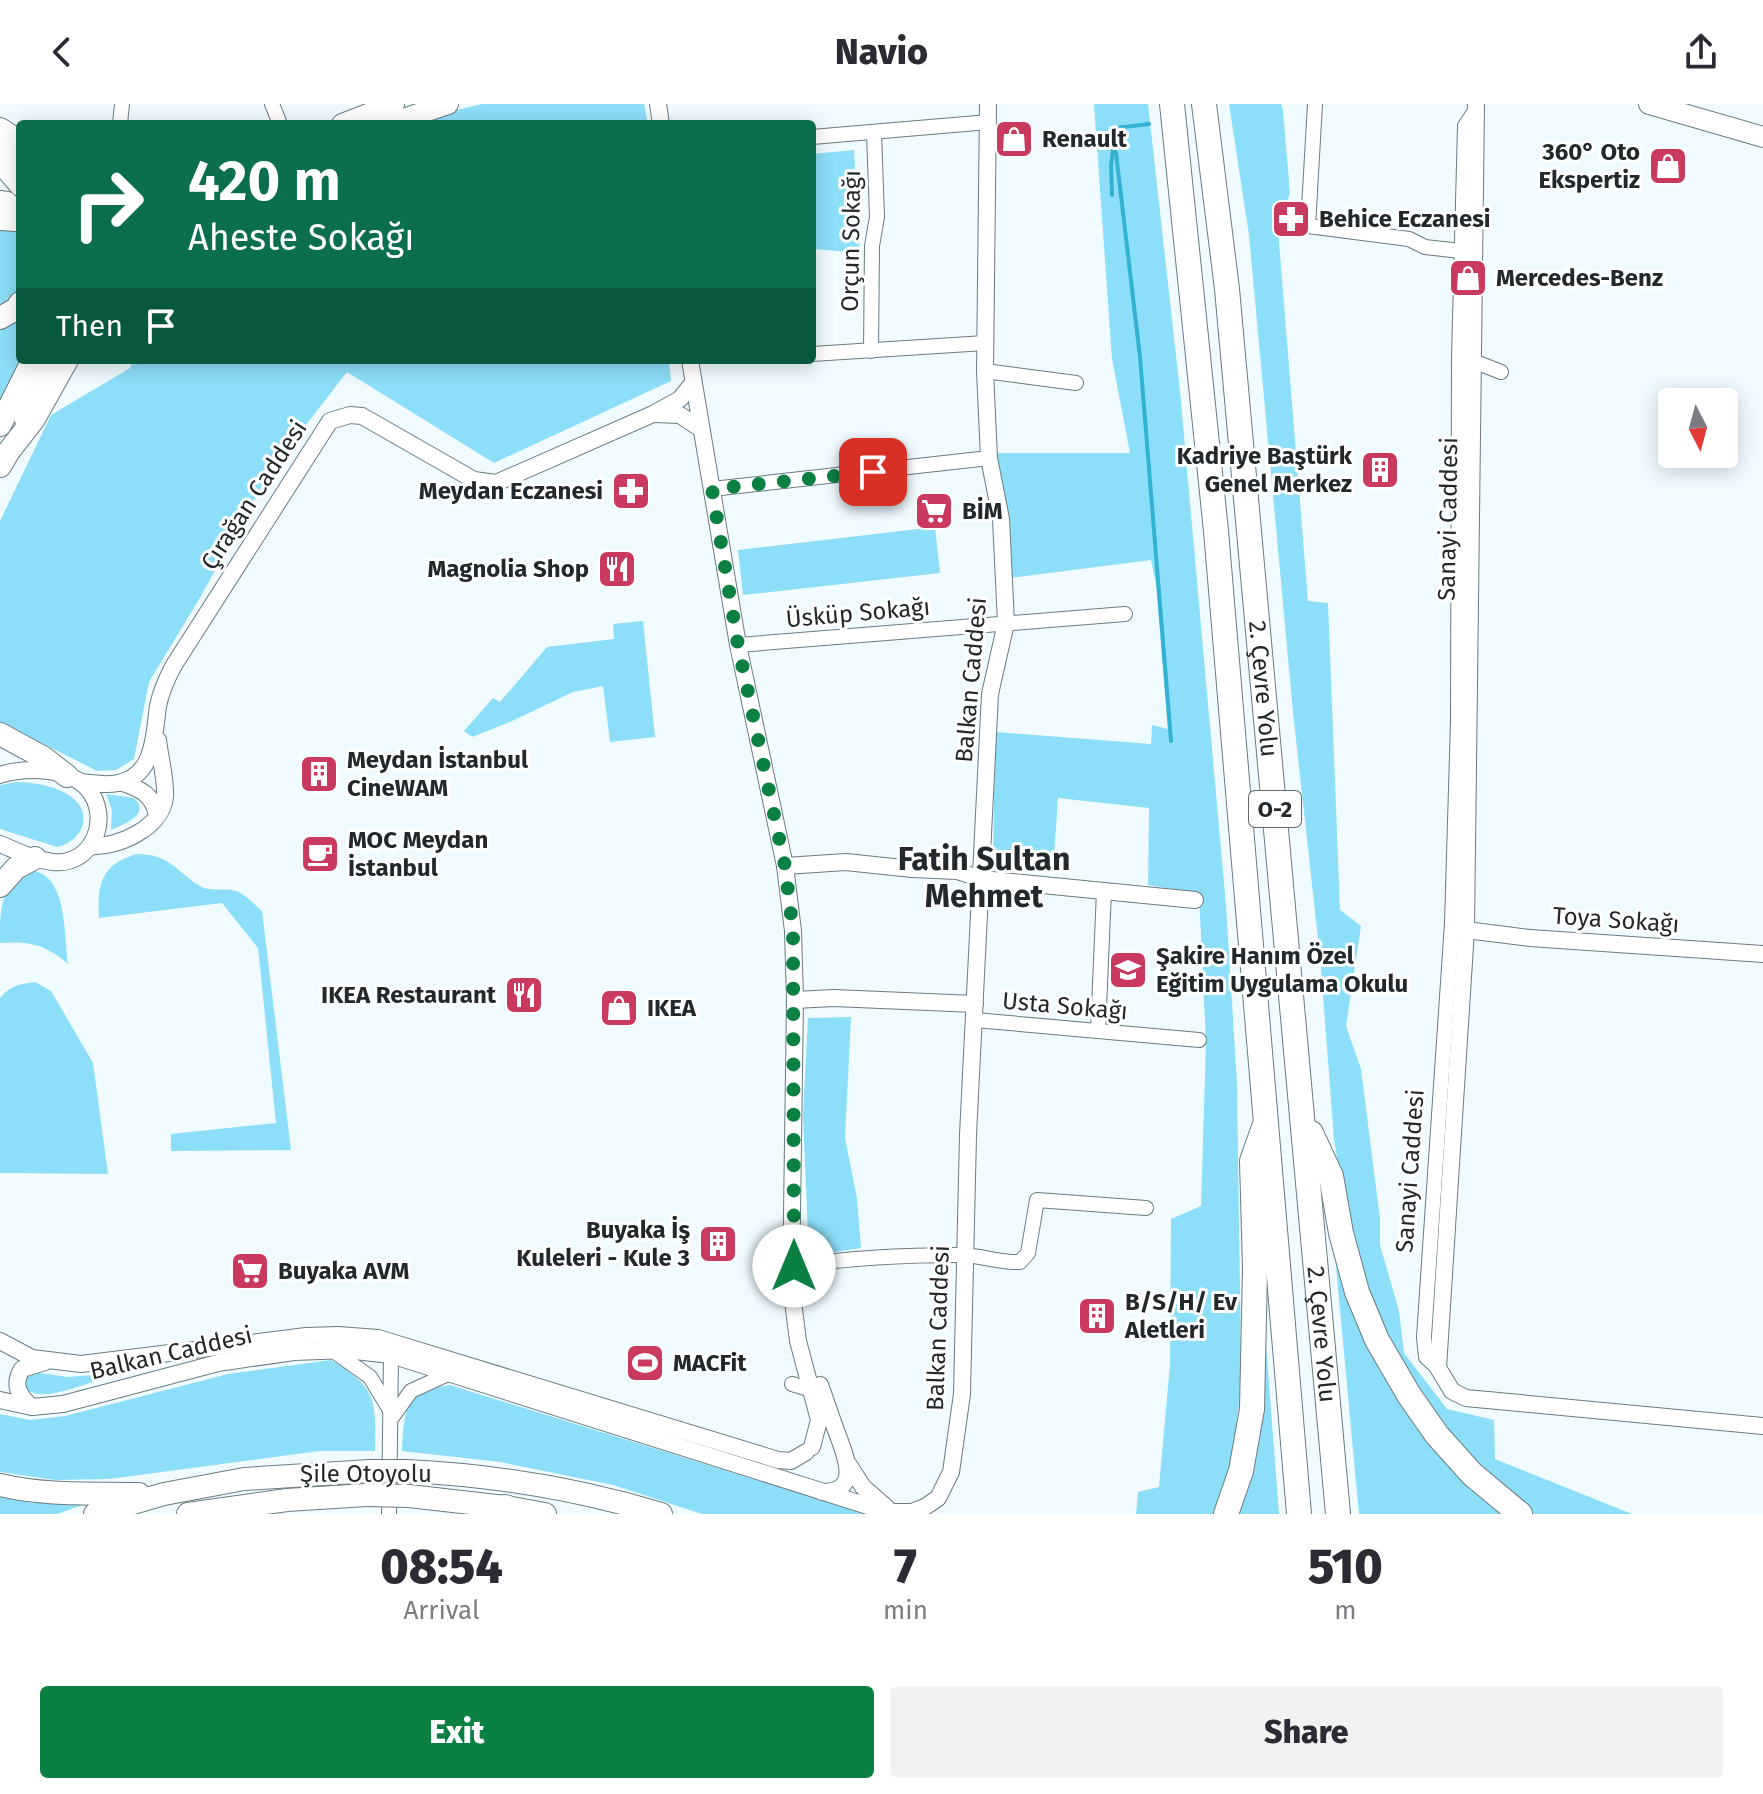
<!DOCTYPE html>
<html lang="en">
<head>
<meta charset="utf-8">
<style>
  body { margin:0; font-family:"Fira Sans",sans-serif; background:#f2f2f3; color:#2b2b33; height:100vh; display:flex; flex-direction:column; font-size:30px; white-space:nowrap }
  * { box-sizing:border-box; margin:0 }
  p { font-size:26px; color:#7c7c81 }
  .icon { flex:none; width:44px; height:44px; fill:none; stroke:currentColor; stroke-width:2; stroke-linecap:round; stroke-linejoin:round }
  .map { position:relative; height:1410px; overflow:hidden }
  .sheet { display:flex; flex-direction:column; background:#fff; flex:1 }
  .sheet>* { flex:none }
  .guide { position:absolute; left:16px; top:16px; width:800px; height:244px; border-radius:8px; box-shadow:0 4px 20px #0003; background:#0b6e4f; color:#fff; overflow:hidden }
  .needle { width:52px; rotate:174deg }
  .controls { position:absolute; left:1658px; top:284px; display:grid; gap:16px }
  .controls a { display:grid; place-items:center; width:80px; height:80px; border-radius:8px; background:#fff; box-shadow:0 4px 20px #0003; font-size:40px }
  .pin { position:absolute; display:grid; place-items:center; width:68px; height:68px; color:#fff; margin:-34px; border-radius:16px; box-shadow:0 4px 12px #0006 }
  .me { position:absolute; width:88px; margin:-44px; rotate:0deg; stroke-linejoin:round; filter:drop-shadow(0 0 6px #0008) }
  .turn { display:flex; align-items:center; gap:28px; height:168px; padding:0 40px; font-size:36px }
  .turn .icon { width:104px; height:104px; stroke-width:2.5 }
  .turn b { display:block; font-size:56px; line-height:68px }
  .then { display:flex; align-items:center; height:76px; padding:0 40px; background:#0003; gap:16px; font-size:30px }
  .eta { display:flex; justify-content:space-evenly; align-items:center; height:136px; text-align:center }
  .eta b { font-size:48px; font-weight:800; line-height:56px }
  .action { display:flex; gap:16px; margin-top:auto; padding:16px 40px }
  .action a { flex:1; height:92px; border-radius:8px; background:#0b8043; color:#fff; font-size:32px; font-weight:800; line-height:92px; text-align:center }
  .action a+a { background:#f2f2f3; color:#2b2b33 }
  header { display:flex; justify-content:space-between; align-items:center; height:104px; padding:0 40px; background:#fff; font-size:36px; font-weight:800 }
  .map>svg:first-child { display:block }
</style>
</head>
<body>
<header><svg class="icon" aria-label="back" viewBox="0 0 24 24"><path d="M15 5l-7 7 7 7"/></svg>Navio<svg class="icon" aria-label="share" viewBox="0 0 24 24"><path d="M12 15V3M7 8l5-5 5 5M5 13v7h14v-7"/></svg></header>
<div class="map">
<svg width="1763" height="1410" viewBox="0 0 1763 1410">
  <rect width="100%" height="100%" fill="#f0fbff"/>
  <g fill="#8ddff9">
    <path d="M482 0H644L648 20H423L440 10Z"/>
    <path d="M1094 0H1148L1180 287 1226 801 1237 980 1241 1256 1239 1299 1230 1369 1214 1410H1136L1138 1388 1159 1383 1170 1260 1171 1115 1201 1102 1206 938 1199 790 1148 781 1149 704 1058 694 1053 767 993 759 995 628 1151 640 1152 621 1168 625 1156 480 1151 456 1010 474 996 349H1130L1112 255Z"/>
    <path d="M1229 0H1281L1283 6 1290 89 1278 126 1308 497 1328 499 1340 806 1361 822 1346 922 1361 965 1380 1115V1141L1399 1207 1404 1249 1447 1305 1494 1316 1495 1355 1632 1410H1532L1480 1367 1433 1312 1385 1238 1348 1125 1334 1035 1320 853 1293 608 1249 131Z"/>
    <path d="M854 46 860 149 815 145 812 121V50Z"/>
    <path d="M0 125 20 126V187L11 198 0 204Z"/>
    <path d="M20 215V256H25L0 296V222Z"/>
    <path d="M134 256H669L671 277 494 359 347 268 271 366 201 492 149 578 134 655 116 666 97 667 0 618V417L51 311 130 264Z"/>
    <path d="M935 423 940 469 743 491 738 446Z"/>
    <path d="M643 517 655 633 610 638 603 582 573 588 510 618 472 633 464 627 493 594 500 598 547 543 614 535 613 520Z"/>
    <path d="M16 678C34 678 62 683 75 696 94 714 79 739 57 743L0 725V681Z"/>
    <path d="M106 690 134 694C151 711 125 719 111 726L112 706Z"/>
    <path d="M137 750C170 751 174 765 198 781 211 789 224 783 236 787 245 790 255 801 262 807L291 1046 171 1047V1030L276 1019 258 844 222 799 99 814C97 781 101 760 137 750Z"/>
    <path d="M28 766C68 767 64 831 68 860 45 840 29 837 0 839 0 799 0 790 28 766Z"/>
    <path d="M35 878 51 887 93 959 108 1070 0 1069V894C10 882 19 880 35 878Z"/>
    <path d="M851 913 845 1034 857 1094 861 1144 809 1152 803 1012 808 914Z"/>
    <path d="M1334 1141 1430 1338 1471 1386 1503 1410H1359Z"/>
    <path d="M1265 1228 1279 1410H1236Z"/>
    <path d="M331 1256C377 1284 376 1295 375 1347H319L109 1375 55 1376 0 1368V1310L30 1316 65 1312 228 1270Z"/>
    <path d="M33 1268 68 1273 93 1271V1278C74 1283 41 1299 24 1284L25 1274Z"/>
    <path d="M450 1281 865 1410H702L613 1381 500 1358 402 1347C405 1305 403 1289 450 1281Z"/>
    <path d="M0 1392 31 1399H88L57 1410H0Z"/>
  </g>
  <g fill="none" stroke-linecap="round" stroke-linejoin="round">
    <g stroke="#33b1d3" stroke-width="4">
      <path d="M1113 40 1116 49 1140 253 1171 637"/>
      <path d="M1112 91 1111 61 1116 24 1149 20"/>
    </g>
    <defs>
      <g id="minor">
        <path d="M272 0 280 20"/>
        <path d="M1315 0 1308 122 1409 135 1425 143 1461 147"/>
        <path d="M120 20 122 0"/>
        <path d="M812 33 989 18"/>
        <path d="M871 247 872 142 877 113 874 28"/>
        <path d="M812 250 985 239"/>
        <path d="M1463 253 1501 268"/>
        <path d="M985 267 1076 279"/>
        <path d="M712 385 989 354"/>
        <path d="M738 541 1125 510"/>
        <path d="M1466 826 1456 824 1452 819 1458 618 1459 253 1465 22 1477 4"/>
        <path d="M975 916 1199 936"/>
        <path d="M1098 927 1104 787"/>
        <path d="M794 1162C849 1154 904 1151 960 1151 981 1151 999 1159 1020 1158L1028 1149 1037 1096 1146 1104"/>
        <path d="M332 1246 370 1273 390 1306"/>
        <path d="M1438 1264 1426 1253 1424 1233 1452 819"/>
        <path d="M792 1280 812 1286"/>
        <path d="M393 1312 411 1287 448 1270"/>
        <path d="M389 1410 391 1251"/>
      </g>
      <g id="tertiary">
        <path d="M658 0 661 20"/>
        <path d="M1476 0 1466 826 1438 1264 1452 1287 1466 1294 1763 1322"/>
        <path d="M690 256 738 541 785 762 793 827 795 896 791 1181 798 1237 819 1316 812 1343"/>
        <path d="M654 310 680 311 701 325"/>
        <path d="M0 671C25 663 69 663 88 685 112 714 93 762 53 758 34 756 17 747 0 740"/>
        <path d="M81 678C93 679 106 682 118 679 155 672 154 630 158 602 161 587 167 574 174 561L330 317 350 311 362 312 474 376 496 379 653 310 680 295 693 279"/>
        <path d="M123 679C141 685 153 691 157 711"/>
        <path d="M91 742C117 744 162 724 165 693 166 675 160 654 158 636"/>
        <path d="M785 762 846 758 912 765 957 767 982 775 1195 796"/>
        <path d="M1466 826 1530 834 1763 850"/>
        <path d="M795 896 834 894 975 900"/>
        <path d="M0 1237 32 1254 81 1260 306 1232 338 1231 378 1234 778 1356 791 1357 806 1348"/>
        <path d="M820 1281C826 1297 831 1313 837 1329 845 1351 862 1388 822 1388"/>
        <path d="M0 1296 32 1303 63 1300 218 1259 294 1248 346 1246 391 1251 868 1402 894 1408H912L925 1403 938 1394 951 1368 962 1290 968 1031 990 590 1006 519 1001 415 989 354 985 267 988 0"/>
        <path d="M32 1303C19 1292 12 1281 22 1265L45 1258"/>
        <path d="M849 1361 863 1383 886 1403"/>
      </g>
      <g id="primary">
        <path d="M1649 0 1763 33"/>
        <path d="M342 20 394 0"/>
        <path d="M388 20 448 0"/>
        <path d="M0 38 20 59"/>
        <path d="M0 59 20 82"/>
        <path d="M24 314 51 256"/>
      </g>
      <g id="trunk">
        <path d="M0 25 20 38"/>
        <path d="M0 98 7 99"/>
        <path d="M0 115 15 116"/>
        <path d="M0 214 16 205 20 199"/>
        <path d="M0 321 33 256"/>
        <path d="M0 362 9 347 34 315 67 256"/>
        <path d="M0 630 44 654 67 672"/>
        <path d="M0 782 16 764 35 754"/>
        <path d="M406 1367C493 1371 578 1385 661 1410"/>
        <path d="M0 1381C46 1392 92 1389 139 1390"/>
        <path d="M409 1392 505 1403 545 1410"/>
        <path d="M95 1410 164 1390 244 1375 370 1367"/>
        <path d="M188 1410 287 1396 366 1391"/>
      </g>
      <g id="motorway">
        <path d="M1172 0 1216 427 1299 1410"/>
        <path id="s1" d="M1204 0 1227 185 1338 1410"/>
        <path d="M1311 1029 1331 1072 1341 1129 1357 1188 1377 1236 1409 1291 1437 1331 1472 1370 1520 1410"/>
        <path d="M505 1403 526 1410"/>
        <path d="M1226 1410 1241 1367 1252 1305 1255 1165 1252 1057 1264 1023"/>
      </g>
    </defs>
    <use href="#minor" stroke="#6a7b80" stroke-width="16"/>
    <use href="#tertiary" stroke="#6a7b80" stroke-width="18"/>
    <use href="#primary" stroke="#6a7b80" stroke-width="22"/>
    <use href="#trunk" stroke="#6a7b80" stroke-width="24"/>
    <use href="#motorway" stroke="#6a7b80" stroke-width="26"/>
    <use href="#minor" stroke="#fff" stroke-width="14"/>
    <use href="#tertiary" stroke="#fff" stroke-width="16"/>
    <use href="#primary" stroke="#fff" stroke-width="20"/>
    <use href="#trunk" stroke="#fff" stroke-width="22"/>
    <use href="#motorway" stroke="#fff" stroke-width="24"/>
    <defs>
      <g id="trunk-bridge">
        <path d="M370 1367H406"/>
        <path d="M366 1391 409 1392"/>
      </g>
    </defs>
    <use href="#trunk-bridge" stroke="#6a7b80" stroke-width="24" stroke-linecap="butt"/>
    <use href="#trunk-bridge" stroke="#fff" stroke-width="22"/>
  </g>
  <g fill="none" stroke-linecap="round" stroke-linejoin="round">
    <path stroke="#0b8043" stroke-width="14" stroke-dasharray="0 25.2" d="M794 1162 793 827 785 762 738 541 712 385 873 368"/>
  </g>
  <defs>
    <symbol id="shop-square" viewBox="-11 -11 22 22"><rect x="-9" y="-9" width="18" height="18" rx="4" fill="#ca3a5e" stroke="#fff"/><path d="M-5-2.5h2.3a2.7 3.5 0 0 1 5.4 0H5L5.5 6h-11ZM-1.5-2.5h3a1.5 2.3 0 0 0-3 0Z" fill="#fff"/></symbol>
    <symbol id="pharmacy-square" viewBox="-11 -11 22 22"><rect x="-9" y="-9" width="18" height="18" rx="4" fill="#ca3a5e" stroke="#fff"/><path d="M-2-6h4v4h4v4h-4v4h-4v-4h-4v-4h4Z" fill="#fff"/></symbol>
    <symbol id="building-square" viewBox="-11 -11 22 22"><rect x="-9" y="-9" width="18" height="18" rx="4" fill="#ca3a5e" stroke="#fff"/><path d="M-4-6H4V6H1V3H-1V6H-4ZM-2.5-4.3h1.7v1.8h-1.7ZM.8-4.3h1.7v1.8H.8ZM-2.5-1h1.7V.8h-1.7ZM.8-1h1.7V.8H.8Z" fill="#fff"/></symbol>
    <symbol id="supermarket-square" viewBox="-11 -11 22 22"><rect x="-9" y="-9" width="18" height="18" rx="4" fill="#ca3a5e" stroke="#fff"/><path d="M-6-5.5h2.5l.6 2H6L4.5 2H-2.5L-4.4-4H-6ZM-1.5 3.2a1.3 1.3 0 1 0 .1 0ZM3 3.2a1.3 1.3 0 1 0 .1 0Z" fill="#fff"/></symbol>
    <symbol id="restaurant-square" viewBox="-11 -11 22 22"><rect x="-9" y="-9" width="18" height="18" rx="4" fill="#ca3a5e" stroke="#fff"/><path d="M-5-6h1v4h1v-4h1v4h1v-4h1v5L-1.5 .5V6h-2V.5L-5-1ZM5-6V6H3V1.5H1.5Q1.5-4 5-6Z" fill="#fff"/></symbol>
    <symbol id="cafe-square" viewBox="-11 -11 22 22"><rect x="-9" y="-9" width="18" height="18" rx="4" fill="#ca3a5e" stroke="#fff"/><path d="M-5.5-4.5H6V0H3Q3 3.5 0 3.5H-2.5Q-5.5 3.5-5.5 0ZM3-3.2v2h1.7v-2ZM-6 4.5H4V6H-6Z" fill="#fff"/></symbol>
    <symbol id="school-square" viewBox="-11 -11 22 22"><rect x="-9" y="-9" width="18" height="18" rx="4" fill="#ca3a5e" stroke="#fff"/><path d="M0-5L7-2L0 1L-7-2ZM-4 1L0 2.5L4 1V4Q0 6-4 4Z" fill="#fff"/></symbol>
    <symbol id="stadium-square" viewBox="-11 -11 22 22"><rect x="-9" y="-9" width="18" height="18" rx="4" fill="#ca3a5e" stroke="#fff"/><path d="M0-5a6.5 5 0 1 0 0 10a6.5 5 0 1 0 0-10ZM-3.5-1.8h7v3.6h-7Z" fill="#fff"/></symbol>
  </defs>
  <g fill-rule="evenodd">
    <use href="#shop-square" x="992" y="13" width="44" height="44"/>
    <use href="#shop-square" x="1646" y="40" width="44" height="44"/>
    <use href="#pharmacy-square" x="1269" y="93" width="44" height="44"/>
    <use href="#shop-square" x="1446" y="152" width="44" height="44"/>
    <use href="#building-square" x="1358" y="344" width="44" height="44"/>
    <use href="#pharmacy-square" x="609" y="365" width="44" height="44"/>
    <use href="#supermarket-square" x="912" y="385" width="44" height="44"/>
    <use href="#restaurant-square" x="595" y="443" width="44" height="44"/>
    <use href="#building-square" x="297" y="648" width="44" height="44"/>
    <use href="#cafe-square" x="298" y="728" width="44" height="44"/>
    <use href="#school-square" x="1106" y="844" width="44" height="44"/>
    <use href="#restaurant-square" x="502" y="869" width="44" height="44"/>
    <use href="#shop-square" x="597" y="882" width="44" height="44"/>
    <use href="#building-square" x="696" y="1118" width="44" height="44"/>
    <use href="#supermarket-square" x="228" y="1145" width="44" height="44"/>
    <use href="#building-square" x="1075" y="1190" width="44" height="44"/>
    <use href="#stadium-square" x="623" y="1237" width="44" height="44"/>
  </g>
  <g text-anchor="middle" stroke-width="6" stroke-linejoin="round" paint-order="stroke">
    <rect fill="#fff" stroke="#64686b" stroke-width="2" x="1249" y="687" width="52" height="36" rx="6"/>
    <g font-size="22" font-weight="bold" fill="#22282b">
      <text x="1275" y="713">O-2</text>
    </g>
    <g font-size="24" font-weight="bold" fill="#22282b" stroke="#fff" text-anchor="start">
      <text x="1042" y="43">Renault</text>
      <text x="1640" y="56" text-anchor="end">360° Oto<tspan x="1640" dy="28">Ekspertiz</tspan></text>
      <text x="1319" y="123">Behice Eczanesi</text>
      <text x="1496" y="182">Mercedes-Benz</text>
      <text x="1352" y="360" text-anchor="end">Kadriye Baştürk<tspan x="1352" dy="28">Genel Merkez</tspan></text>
      <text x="603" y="395" text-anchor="end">Meydan Eczanesi</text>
      <text x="962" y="415">BİM</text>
      <text x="589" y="473" text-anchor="end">Magnolia Shop</text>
      <text x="347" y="664">Meydan İstanbul<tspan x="347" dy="28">CineWAM</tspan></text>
      <text x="348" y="744">MOC Meydan<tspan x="348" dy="28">İstanbul</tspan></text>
      <text x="1156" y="860">Şakire Hanım Özel<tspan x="1156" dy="28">Eğitim Uygulama Okulu</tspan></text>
      <text x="496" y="899" text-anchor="end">IKEA Restaurant</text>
      <text x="647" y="912">IKEA</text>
      <text x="690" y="1134" text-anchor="end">Buyaka İş<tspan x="690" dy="28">Kuleleri - Kule 3</tspan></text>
      <text x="278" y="1175">Buyaka AVM</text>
      <text x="1125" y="1206">B/S/H/ Ev<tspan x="1125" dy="28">Aletleri</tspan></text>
      <text x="673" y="1267">MACFit</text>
    </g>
    <g font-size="24" fill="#22282b" stroke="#fff">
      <text transform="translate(851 137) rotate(-89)" y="8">Orçun Sokağı</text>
      <text transform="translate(254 391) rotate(-57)" y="8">Çırağan Caddesi</text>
      <text transform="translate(1448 415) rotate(-89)" y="8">Sanayi Caddesi</text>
      <text transform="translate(858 509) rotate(-5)" y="8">Üsküp Sokağı</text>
      <text transform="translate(971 576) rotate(-85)" y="8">Balkan Caddesi</text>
      <text dy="8" stroke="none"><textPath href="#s1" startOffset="588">2. Çevre Yolu</textPath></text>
      <text transform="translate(1616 816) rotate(4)" y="8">Toya Sokağı</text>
      <text transform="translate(1065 902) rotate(5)" y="8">Usta Sokağı</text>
      <text transform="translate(1410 1067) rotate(-86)" y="8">Sanayi Caddesi</text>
      <text transform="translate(938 1224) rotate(-88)" y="8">Balkan Caddesi</text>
      <text dy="8" stroke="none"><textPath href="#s1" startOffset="1236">2. Çevre Yolu</textPath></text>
      <text transform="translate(171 1249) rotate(-13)" y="8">Balkan Caddesi</text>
      <text x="366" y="1378">Şile Otoyolu</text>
    </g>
    <g font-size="32" font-weight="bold" fill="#22282b" stroke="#fff">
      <text x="984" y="766">Fatih Sultan<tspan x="984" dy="37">Mehmet</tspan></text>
    </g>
  </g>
</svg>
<div class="controls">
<a><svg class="needle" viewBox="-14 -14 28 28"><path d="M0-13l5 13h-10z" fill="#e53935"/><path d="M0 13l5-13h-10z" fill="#7c7c81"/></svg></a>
</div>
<div class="pin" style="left:873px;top:368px;background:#d93025"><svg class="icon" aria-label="arrive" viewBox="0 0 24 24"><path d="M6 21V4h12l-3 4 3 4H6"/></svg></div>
<svg class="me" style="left:794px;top:1162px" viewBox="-20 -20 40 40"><circle r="19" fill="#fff"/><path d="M0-13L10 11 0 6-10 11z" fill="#0b8043"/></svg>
<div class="guide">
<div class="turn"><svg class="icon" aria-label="right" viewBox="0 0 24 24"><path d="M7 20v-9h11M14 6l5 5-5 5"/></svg><div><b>420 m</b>Aheste Sokağı</div></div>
<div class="then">Then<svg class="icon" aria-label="arrive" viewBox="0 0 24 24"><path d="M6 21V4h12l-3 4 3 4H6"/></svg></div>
</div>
</div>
<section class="sheet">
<div class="eta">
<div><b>08:54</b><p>Arrival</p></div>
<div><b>7</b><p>min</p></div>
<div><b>510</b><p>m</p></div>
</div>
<div class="action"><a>Exit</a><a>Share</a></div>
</section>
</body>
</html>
